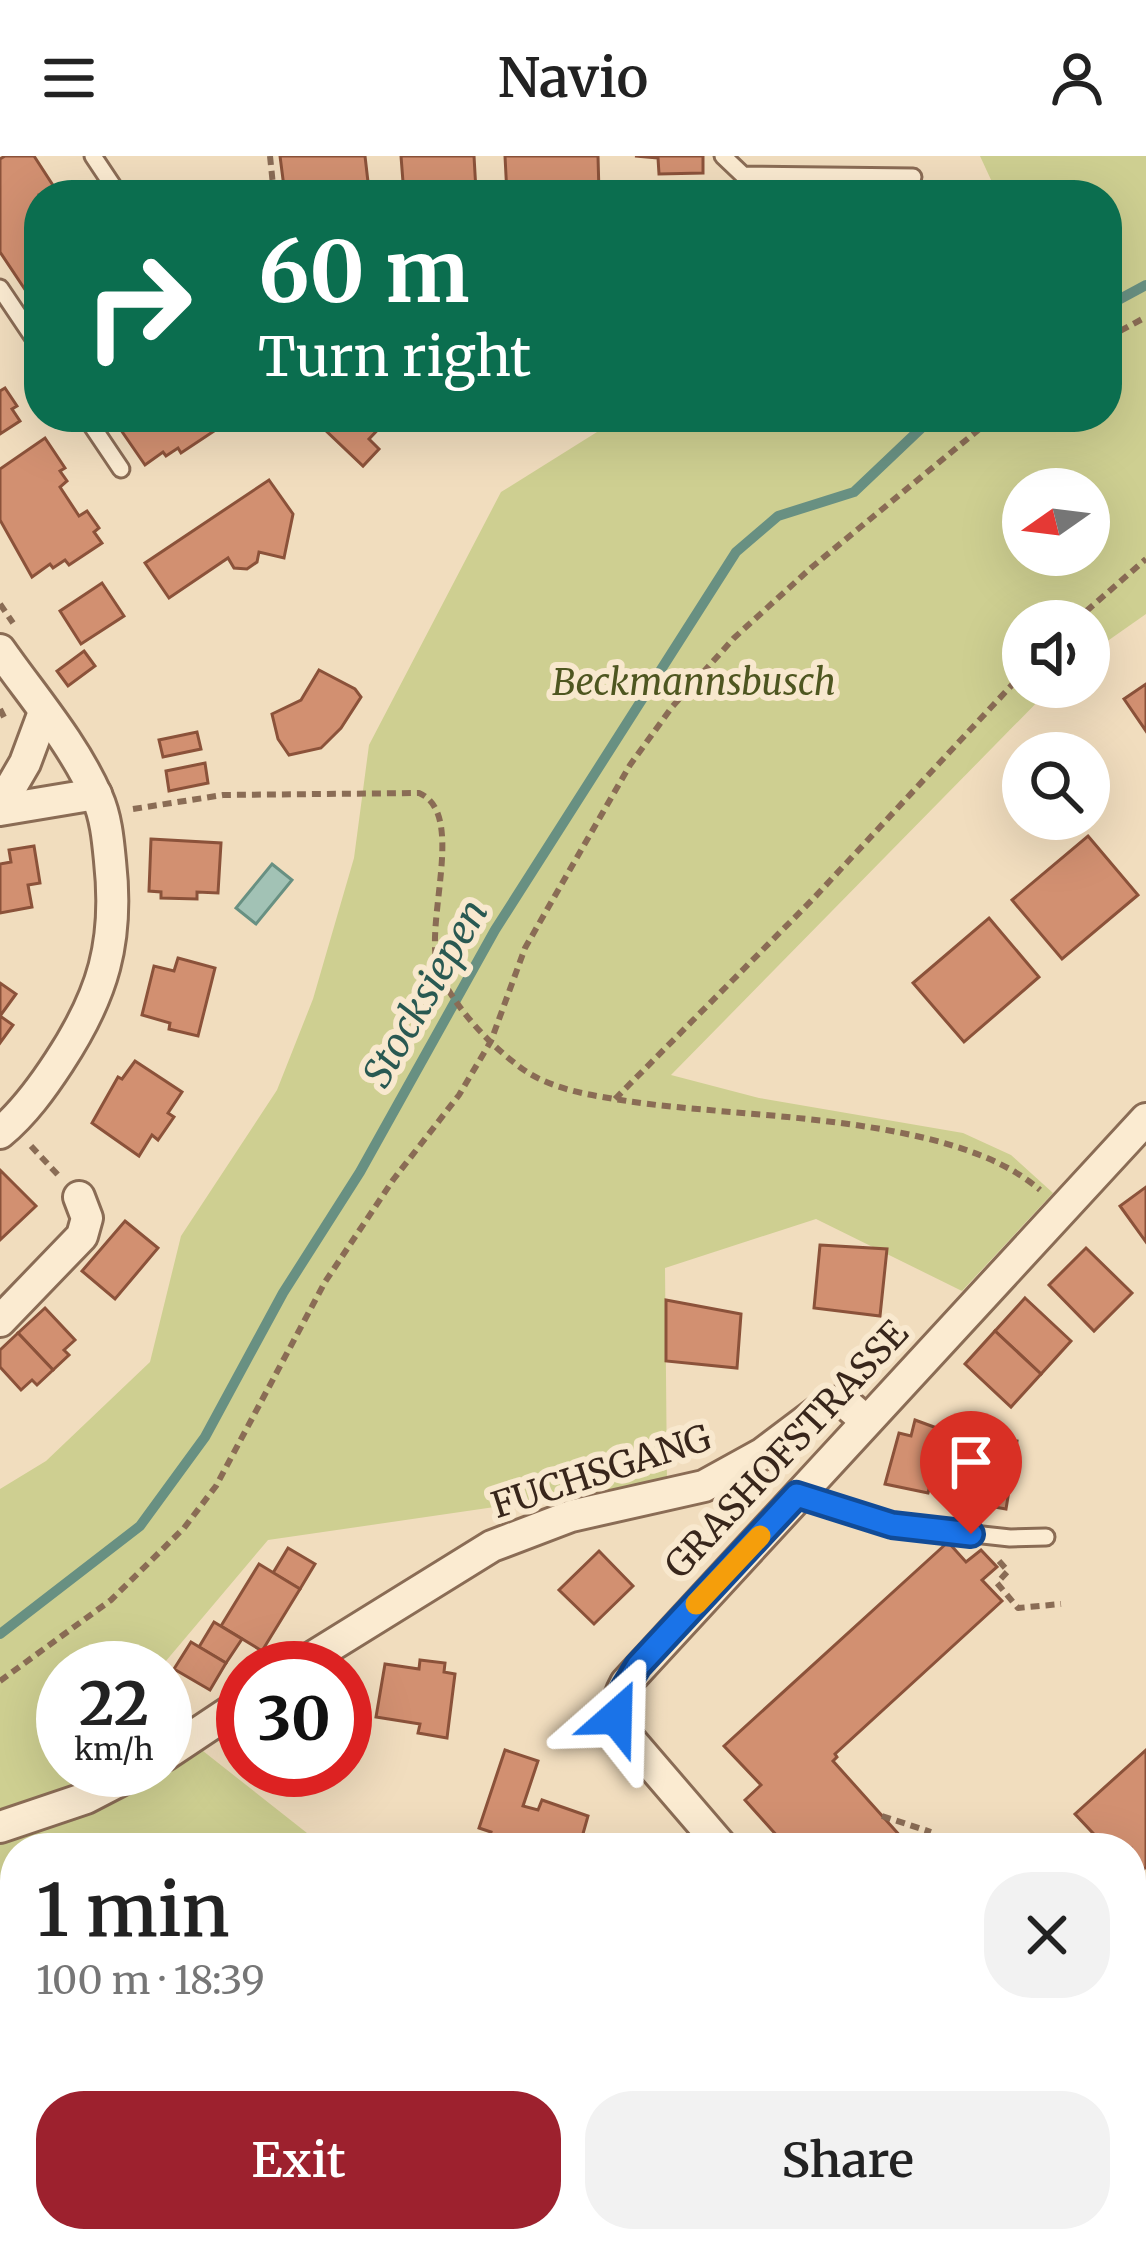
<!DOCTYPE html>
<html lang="en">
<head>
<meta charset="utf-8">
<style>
  body { margin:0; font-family:Merriweather,serif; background:#f2f2f2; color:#222; height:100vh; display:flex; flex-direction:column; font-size:45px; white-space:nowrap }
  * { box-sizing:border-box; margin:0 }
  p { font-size:39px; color:#767676 }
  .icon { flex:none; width:66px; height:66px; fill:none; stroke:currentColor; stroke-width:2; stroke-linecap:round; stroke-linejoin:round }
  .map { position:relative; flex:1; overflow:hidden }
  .side { position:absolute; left:0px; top:1677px; width:1146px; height:420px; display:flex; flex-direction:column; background:#fff; border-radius:48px 48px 0 0; box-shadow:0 12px 48px #0002 }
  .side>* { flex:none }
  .guide { position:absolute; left:24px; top:24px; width:1098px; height:252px; border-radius:48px; box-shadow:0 12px 48px #0002; background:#0b6e4f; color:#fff; overflow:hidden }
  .needle { width:78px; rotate:256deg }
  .controls { position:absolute; left:1002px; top:312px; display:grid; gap:24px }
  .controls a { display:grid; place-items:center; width:108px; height:108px; border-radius:50%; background:#fff; box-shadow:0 12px 48px #0002; font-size:60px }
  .speed { position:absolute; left:36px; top:1485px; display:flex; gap:24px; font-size:60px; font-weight:700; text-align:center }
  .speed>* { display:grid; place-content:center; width:156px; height:156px; border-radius:50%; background:#fff; box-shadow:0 12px 48px #0002; line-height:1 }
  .speed small { font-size:30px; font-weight:400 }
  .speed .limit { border:18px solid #d22; background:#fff; color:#111 }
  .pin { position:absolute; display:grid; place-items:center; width:102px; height:102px; color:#fff; margin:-123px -51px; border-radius:50% 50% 50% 0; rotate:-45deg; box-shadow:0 0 12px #0007 }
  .pin .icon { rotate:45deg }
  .me { position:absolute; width:132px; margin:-66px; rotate:25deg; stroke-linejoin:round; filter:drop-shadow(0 0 9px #0008) }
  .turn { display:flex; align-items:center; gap:42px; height:252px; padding:0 36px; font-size:54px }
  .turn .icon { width:156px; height:156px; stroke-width:2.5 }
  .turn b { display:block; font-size:84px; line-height:102px }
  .round { display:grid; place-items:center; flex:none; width:126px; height:126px; border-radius:48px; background:#f2f2f2 }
  .head { display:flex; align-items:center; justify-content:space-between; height:204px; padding:0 36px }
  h1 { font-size:72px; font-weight:600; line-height:90px }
  .primary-button { display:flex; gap:24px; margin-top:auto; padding:24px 36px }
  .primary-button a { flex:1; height:138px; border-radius:48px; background:#9d212e; color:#fff; font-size:48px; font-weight:600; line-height:138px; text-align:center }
  .primary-button a+a { background:#f2f2f2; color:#222 }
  header { display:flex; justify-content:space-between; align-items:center; height:156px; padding:0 36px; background:#fff; font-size:54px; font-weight:600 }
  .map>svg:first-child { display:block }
</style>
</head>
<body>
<header><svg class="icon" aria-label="menu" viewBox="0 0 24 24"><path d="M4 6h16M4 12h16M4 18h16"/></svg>Navio<svg class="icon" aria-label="person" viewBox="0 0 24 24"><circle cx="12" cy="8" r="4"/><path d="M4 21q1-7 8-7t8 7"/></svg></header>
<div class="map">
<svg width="1146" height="2097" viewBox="0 0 1146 2097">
  <rect width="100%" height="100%" fill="#f1ddbe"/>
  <g fill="#cecf91" fill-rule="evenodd">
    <path d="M980 0H1146V458L1089 498V465H1023V531H1052L671 919 759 942 963 977 1011 999 1053 1037 962 1135 816 1063 665 1112 667 1326 268 1384 160 1512H63V1614H165V1565L326 1692H15V2082H819L838 2097H0V1333L46 1305 150 1206 181 1080 277 934 313 843 354 702 369 589 501 336 621 261H1107V39H998ZM1023 333H1089V399H1023Z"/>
    <path d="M1134 2026 1146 2053V2097H1041L1055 2082H1131V2027Z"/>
  </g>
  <path fill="#a2c2b5" stroke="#689082" stroke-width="3" d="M272 708 292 724 256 768 236 752Z"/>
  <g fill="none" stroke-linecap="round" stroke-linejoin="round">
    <g stroke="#689082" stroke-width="10">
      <path d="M1107 150 1146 129"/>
      <path d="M0 1478 140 1370 205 1281 283 1137 360 1016 495 774 736 396 778 360 854 336 933 261"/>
      <path d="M0 1944 15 1953"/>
      <path d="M364 2082 389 2097"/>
    </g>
  </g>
  <g fill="#d29071" stroke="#8b523a" stroke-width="3">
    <path d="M5 0H34L56 34 50 39H39V131L28 138 0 96V3Z"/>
    <path d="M280 0H365L368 26 355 39H285Z"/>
    <path d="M401 0H474L476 35 404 39Z"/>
    <path d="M505 0H598L599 37 507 39Z"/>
    <path d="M635 0H703V17L659 18 658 2Z"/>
    <path d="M5 232 17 250 12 253 20 265 0 278V235Z"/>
    <path d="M112 261H210L207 263 214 275 181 297 178 292 166 300 163 296 145 309Z"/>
    <path d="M331 261H390L369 283 379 293 363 310 321 270Z"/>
    <path d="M45 282 65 312 60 315 67 325 60 331 79 360 87 355 99 372 94 376 102 387 69 409 65 404 53 412 50 408 32 421 0 364V313Z"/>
    <path d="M269 324 293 358 284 402 259 396 257 406 247 413 234 412 228 402 169 442 145 407Z"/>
    <path d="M102 427 124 460 81 488 60 455Z"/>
    <path d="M84 495 95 510 68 530 57 515Z"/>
    <path d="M319 514 355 533 361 541 341 572 321 592 289 599 278 583 272 558 301 544Z"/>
    <path d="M1146 528V575L1124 543Z"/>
    <path d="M197 576 201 593 163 601 159 584Z"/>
    <path d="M205 607 208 627 169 635 166 615Z"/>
    <path d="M1088 680 1138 739 1062 803 1012 744Z"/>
    <path d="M151 683 221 687 218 737 197 736V743L161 742V736L149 735Z"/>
    <path d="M34 690 40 727 28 729 32 751 0 757V708L11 706 9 694Z"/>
    <path d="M989 762 1039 821 964 886 913 827Z"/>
    <path d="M178 802 215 812 198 880 169 873 170 867 142 859 154 810 174 815Z"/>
    <path d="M0 827 16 838 0 860 13 869 0 887Z"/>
    <path d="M135 905 182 936 168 957 174 961 158 984 152 979 139 1000 92 967 118 921 122 923Z"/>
    <path d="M0 1014 36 1050 0 1084Z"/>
    <path d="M1146 1031V1086L1120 1050Z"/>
    <path d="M125 1065 158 1092 115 1143 82 1115Z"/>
    <path d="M820 1089 887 1093 880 1160 814 1152Z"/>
    <path d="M1086 1092 1132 1137 1094 1175 1049 1129Z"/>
    <path d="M1025 1142 1071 1185 1041 1218 995 1175Z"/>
    <path d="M666 1144 741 1158 737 1212 666 1205Z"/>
    <path d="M45 1152 75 1184 64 1194 69 1199 53 1214 18 1177Z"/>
    <path d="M995 1175 1041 1218 1011 1251 965 1208Z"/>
    <path d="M18 1177 53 1214 37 1229 32 1224 21 1234 0 1211V1194Z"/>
    <path d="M915 1264 945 1275 928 1337 885 1328 899 1277 911 1280Z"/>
    <path d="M997 1282 1017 1285 1006 1353 954 1344 961 1298 991 1303Z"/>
    <path d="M948 1386 966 1406 981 1394 997 1411 982 1424 1002 1445 835 1598 837 1601 833 1605 911 1692H788L745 1644 761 1629 724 1590Z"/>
    <path d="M288 1392 315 1408 300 1433 273 1417Z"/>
    <path d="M599 1395 633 1430 594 1468 559 1434Z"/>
    <path d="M259 1408 300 1433 262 1495 221 1470Z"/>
    <path d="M214 1466 242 1483 226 1507 199 1491Z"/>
    <path d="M191 1486 226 1507 210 1534 174 1513Z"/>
    <path d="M420 1504 445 1507 444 1516 455 1518 447 1582 418 1577 420 1568 376 1561 385 1508 419 1513Z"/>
    <path d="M505 1594 538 1605 523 1650 538 1654 542 1644 588 1660 579 1692H486L491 1676 479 1672Z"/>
    <path d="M1146 1594V1711L1134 1722 1131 1692H1107L1075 1658Z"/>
  </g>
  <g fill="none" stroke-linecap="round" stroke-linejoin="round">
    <defs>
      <g id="service">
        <path d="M93 0 119 39"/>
        <path d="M723 0 743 19 913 21"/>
        <path d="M0 132 39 190"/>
        <path d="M86 261 121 313"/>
        <path d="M797 1339 892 1369 1010 1382 1046 1381"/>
      </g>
      <g id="minor">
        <path d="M0 494C33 541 74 588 97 641 106 661 108 684 110 705 119 786 103 839 59 906 42 932 24 957 0 977"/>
        <path d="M0 650 25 607 44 556"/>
        <path d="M0 654 96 638"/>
        <path d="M0 1165 82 1080 87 1062 79 1041"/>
        <path d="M295 1512 492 1390 571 1360 704 1330 762 1298 827 1249 843 1245 866 1265"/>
        <path d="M165 1599 243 1547"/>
        <path d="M0 1671 86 1642 140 1614"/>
        <path d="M723 1692 625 1578C615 1558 615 1547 626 1527L1146 963"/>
        <path d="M1131 1886 1146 1880"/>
        <path d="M1131 2032 1146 2022"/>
      </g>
    </defs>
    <use href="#service" stroke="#8a6c55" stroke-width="21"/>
    <use href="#minor" stroke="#8a6c55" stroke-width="36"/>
    <g stroke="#8a6c55" stroke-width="6" stroke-dasharray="9 6" stroke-linecap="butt">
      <path d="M270 0 274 39"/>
      <path d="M1107 182 1146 161"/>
      <path d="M0 448 13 467"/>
      <path d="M1075 465 1146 403"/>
      <path d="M0 553 6 565"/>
      <path d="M133 653 223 639 419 637C469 658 420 774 440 818 455 851 487 886 516 908 546 933 589 939 627 945 742 963 952 957 1040 1034"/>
      <path d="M615 943 813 743 1023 517"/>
      <path d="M31 990 59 1020"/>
      <path d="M999 1405 1008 1415 997 1427 1018 1452 1061 1448"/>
      <path d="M0 1525 111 1444 184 1372 216 1330 325 1126 393 1024 459 939 491 885 525 792 630 609 672 551 734 482 812 411 994 261"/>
      <path d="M882 1660 931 1676"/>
      <path d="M1131 1982 1146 1938"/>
      <path d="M1093 2097 1098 2082"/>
    </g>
    <use href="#service" stroke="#fbebd1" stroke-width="15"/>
    <use href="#minor" stroke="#fbebd1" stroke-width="30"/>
  </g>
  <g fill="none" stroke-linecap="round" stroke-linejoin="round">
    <defs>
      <path id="route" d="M616 1561 617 1544 638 1510 797 1339 892 1369 971 1378"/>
    </defs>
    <use href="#route" stroke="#114b97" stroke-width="30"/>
    <use href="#route" stroke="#1a73e8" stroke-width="21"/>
    <path stroke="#f59e0b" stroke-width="21" d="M696 1448 760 1380"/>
  </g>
  <g text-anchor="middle" stroke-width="12" stroke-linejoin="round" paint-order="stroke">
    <g font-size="36" font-style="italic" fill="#4e5620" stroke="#f8e8ce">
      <text x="694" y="539">Beckmannsbusch</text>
    </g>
    <g font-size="36" fill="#38261b" stroke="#f8e8ce">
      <text transform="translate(786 1293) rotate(-47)" y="13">GRASHOFSTRASSE</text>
      <text transform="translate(601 1315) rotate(-18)" y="13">FUCHSGANG</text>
    </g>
    <g font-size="39" font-style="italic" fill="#295952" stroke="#f8e8ce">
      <text transform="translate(425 837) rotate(-60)" y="14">Stocksiepen</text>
    </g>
  </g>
</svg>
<div class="controls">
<a><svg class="needle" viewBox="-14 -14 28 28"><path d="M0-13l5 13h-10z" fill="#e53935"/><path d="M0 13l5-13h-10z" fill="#767676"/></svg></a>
<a><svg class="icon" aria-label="sound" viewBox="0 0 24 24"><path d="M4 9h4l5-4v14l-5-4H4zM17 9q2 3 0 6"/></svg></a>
<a><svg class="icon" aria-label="search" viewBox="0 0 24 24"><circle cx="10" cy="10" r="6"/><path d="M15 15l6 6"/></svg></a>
</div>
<div class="speed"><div>22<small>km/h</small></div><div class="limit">30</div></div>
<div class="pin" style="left:971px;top:1378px;background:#d93025"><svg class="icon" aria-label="arrive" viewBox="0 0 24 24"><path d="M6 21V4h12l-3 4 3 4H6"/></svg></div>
<svg class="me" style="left:616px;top:1561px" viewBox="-20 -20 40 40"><path d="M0-17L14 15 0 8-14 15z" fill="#1a73e8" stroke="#fff" stroke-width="4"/></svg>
<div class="guide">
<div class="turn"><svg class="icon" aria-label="right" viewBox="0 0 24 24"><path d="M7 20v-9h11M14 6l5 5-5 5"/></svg><div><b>60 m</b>Turn right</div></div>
</div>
<section class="side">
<div class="head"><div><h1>1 min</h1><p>100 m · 18:39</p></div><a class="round"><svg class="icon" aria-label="close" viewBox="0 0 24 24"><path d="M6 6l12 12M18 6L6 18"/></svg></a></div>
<div class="primary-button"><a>Exit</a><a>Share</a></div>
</section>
</div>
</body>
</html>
